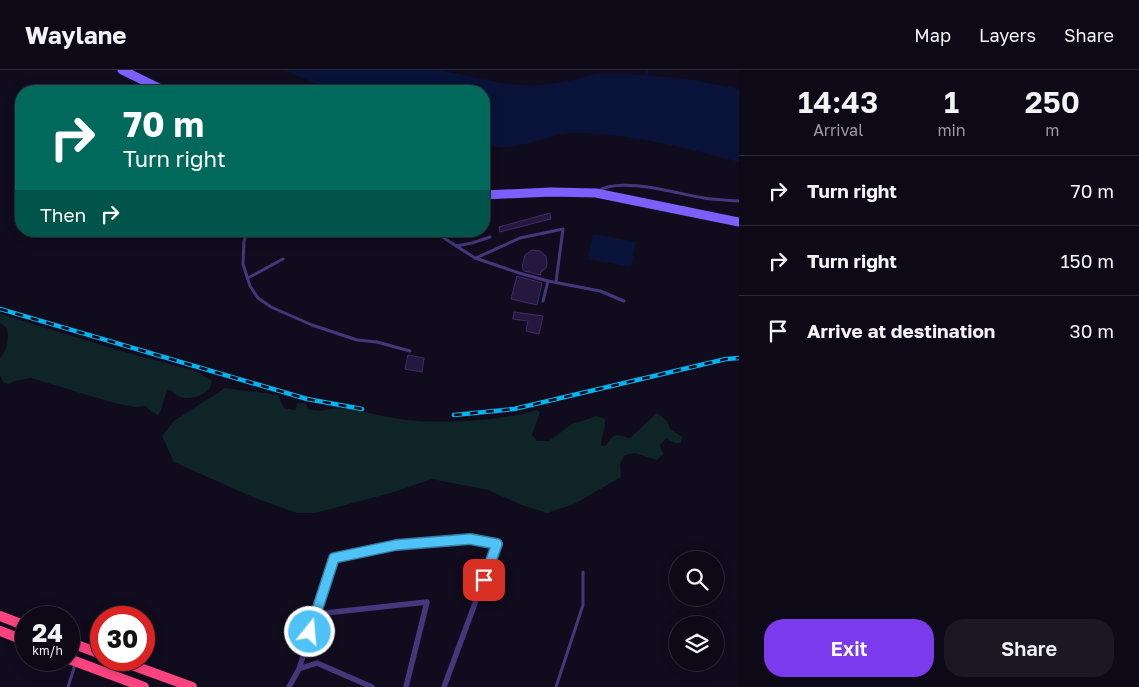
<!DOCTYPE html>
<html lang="en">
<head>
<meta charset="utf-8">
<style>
  body { margin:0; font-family:"Golos Text",sans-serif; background:#1b1723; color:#f1f3f6; height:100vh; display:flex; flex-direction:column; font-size:19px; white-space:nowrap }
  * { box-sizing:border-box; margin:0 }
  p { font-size:16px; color:#9a9aa1 }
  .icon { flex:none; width:28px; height:28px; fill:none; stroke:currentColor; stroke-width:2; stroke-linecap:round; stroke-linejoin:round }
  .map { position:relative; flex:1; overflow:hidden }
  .panel { display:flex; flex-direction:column; background:#0d0916; width:400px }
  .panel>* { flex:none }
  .hud { position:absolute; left:15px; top:15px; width:475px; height:152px; border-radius:20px; box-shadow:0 2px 12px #0003,0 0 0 1px #2d2a35; background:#00695c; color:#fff; overflow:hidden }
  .controls { position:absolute; left:669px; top:481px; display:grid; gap:10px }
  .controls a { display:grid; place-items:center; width:55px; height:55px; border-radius:50%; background:#0d0916; box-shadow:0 2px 12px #0003,0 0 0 1px #2d2a35; font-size:25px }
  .speed { position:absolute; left:15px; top:536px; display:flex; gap:10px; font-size:25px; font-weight:700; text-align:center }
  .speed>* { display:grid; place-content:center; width:65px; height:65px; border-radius:50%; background:#0d0916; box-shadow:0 2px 12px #0003,0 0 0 1px #2d2a35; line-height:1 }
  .speed small { font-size:12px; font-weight:400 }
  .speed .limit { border:8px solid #d22; background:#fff; color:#111 }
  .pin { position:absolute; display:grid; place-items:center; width:42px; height:42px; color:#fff; margin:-21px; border-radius:10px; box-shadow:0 2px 8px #0006 }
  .me { position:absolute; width:55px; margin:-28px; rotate:17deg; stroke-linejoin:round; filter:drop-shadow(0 0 4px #0008) }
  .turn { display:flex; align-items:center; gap:18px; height:105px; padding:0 25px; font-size:22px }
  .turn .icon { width:65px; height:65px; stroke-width:2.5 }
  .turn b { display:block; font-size:35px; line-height:42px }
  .then { display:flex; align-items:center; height:48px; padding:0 25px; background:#0003; gap:10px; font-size:19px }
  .eta { display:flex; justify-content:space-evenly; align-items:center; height:85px; text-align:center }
  .eta b { font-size:30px; font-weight:600; line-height:35px }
  .cta { display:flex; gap:10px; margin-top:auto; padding:10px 25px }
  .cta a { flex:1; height:58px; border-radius:20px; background:#7c3aed; color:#fff; font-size:20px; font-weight:600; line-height:58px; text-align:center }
  .cta a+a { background:#1b1723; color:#f1f3f6 }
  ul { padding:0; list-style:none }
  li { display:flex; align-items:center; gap:15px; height:70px; padding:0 25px; border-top:1px solid #2d2a35 }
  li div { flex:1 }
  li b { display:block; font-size:19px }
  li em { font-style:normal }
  header { display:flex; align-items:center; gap:30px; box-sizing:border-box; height:70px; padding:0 25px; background:#0d0916; border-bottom:1px solid #2d2a35 }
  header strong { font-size:24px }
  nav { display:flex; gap:28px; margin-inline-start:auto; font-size:18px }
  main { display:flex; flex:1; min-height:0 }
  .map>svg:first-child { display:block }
</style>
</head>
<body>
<header>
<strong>Waylane</strong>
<nav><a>Map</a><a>Layers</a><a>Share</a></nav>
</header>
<main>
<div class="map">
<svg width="739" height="617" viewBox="0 0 739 617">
  <rect width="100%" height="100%" fill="#110c1d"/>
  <g fill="#0f2427">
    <path d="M0 244 121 281 195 301 212 311C211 313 211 316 209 319 200 329 180 332 172 321L168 320C163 328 164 336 158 345L151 341 146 336 136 337 114 333 31 308 15 311 8 314 4 313 0 305V288C8 280 9 268 7 258L0 253Z"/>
    <path d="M225 318 278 325 284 338 295 340 298 333H305L308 339C322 343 329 338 342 339 364 340 385 348 407 350 445 354 501 351 537 340L540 342 532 365 537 371H549L572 354 585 350 596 346 605 349C606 358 601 367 601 376H605C616 361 615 365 630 368L657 343 667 351 670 359 682 367 681 373H674L666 368 660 375 663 384 657 390 635 383 625 385 620 393 621 407 574 434 547 443 522 435 488 420 432 409 394 422 315 443H297L255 428 174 392 162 366 174 351Z"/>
  </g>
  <g fill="#091339">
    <path d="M284 0H439L501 13 534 16 564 12 596 4H630L688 9 739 19V92C685 78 630 63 574 63 550 64 529 76 506 77 499 78 491 76 484 74V21H333Z"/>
    <path d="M593 164 636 172 631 197 588 189Z"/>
  </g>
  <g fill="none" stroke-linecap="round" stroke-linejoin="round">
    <path stroke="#091339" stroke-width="2.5" d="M647 5V0"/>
  </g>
  <g fill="#25183e" stroke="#402a6a">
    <path d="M550 143 551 149 500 162 499 157Z"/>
    <path d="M532 180 540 181 546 186 547 194 546 198 540 203 541 205 524 201 522 197 525 185Z"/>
    <path d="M517 206 542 213 537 235 511 229Z"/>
    <path d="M514 242 543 246 539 264 526 261 528 251 513 249Z"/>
    <path d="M408 285 424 288 422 302 405 299Z"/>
  </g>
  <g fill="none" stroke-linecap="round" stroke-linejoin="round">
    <g stroke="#44377c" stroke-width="3">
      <path d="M598 121C619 106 679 124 704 128 716 130 727 130 739 131"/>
      <path d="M248 161 244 171 243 194 250 216 258 228 271 237 312 255 357 270 377 272 410 281"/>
      <path d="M433 161 475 188 519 203 548 211 600 221 624 231"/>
      <path d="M456 176 472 173 490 167"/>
      <path d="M476 188 520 168 563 159 556 212"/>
      <path d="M248 208 283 189"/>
      <path d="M543 231 548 211"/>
      <path d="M68 617 76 592"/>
      <path d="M556 617 583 535V502"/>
    </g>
    <g stroke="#44377c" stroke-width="5.5">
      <path d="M316 544 427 532 406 617"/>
      <path d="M299 599 317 593 372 617"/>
      <path d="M289 617 299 599 334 488 396 475 470 469 497 474 444 617"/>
    </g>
    <g stroke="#7c60fe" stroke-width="9">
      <path d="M122 0 165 21"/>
      <path d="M484 125 551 122 596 123 739 152"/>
    </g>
    <g stroke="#fe4480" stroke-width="10">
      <path d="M0 546 26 556"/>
      <path d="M0 561 26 571"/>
      <path d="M69 572 101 584"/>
      <path d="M69 589 144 617"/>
      <path d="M118 590 192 617"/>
    </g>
    <defs>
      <g id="rail">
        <path d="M0 239 307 329 362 339"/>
        <path d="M454 345 514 339 726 289 739 288"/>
      </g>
    </defs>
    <use href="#rail" stroke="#02b4f1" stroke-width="4.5"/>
    <use href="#rail" stroke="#110c1d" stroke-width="2.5" stroke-dasharray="8" stroke-linecap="butt"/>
  </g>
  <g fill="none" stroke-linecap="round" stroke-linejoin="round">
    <defs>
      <path id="route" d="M310 562 334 488 396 475 470 469 497 474 484 510"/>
    </defs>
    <use href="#route" stroke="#337fa1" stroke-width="12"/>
    <use href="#route" stroke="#4fc3f7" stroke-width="9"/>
  </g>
</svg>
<div class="controls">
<a><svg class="icon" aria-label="search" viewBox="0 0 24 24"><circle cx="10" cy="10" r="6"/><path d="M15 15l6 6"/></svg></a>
<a><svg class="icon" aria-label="layers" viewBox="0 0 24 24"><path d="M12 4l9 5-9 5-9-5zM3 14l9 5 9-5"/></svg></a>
</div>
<div class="speed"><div>24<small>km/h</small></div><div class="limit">30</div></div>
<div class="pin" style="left:484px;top:510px;background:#d93025"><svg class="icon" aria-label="arrive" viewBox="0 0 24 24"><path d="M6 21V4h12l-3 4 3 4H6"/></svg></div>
<svg class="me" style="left:310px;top:562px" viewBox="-20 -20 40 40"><circle r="17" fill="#4fc3f7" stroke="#fff" stroke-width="3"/><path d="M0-11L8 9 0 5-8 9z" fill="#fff"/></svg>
<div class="hud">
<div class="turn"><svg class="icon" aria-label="right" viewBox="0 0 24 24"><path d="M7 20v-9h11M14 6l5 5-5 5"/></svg><div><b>70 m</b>Turn right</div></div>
<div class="then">Then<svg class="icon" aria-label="right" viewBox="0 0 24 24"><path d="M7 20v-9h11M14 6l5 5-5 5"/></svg></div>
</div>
</div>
<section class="panel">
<div class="eta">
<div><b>14:43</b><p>Arrival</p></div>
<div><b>1</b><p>min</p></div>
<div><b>250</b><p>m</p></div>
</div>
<ul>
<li><svg class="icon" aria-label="right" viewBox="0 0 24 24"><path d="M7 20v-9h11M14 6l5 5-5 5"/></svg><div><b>Turn right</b></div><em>70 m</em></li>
<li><svg class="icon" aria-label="right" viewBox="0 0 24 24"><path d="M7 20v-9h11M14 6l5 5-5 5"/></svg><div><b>Turn right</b></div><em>150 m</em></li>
<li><svg class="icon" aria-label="arrive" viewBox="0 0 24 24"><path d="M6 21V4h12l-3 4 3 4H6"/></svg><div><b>Arrive at destination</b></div><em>30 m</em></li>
</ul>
<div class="cta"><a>Exit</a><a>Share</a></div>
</section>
</main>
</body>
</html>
